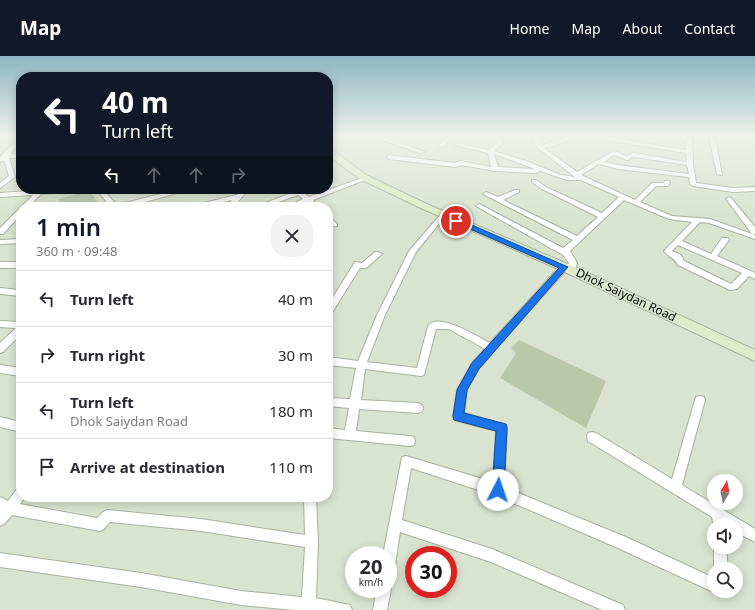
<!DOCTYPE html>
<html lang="en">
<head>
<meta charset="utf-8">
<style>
  body { margin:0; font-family:"Noto Sans",sans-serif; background:#f2f2f3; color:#2b2b33; height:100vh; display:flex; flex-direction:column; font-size:15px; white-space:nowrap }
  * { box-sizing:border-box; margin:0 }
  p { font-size:13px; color:#7c7c81 }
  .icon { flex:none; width:22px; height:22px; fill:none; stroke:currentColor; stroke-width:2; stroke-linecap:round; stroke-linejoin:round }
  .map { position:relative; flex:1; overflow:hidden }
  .side { position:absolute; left:16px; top:146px; width:317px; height:300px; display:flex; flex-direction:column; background:#fff; border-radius:16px; box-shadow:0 2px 10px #0003 }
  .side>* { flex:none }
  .banner { position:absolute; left:16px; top:16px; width:317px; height:122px; border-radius:16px; box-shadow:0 2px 10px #0003; background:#111827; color:#fff; overflow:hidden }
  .needle { width:26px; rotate:10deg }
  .tools { position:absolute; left:707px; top:418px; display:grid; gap:8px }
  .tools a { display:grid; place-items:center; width:36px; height:36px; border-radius:50%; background:#fff; box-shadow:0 2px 10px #0003; font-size:20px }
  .speed { position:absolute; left:345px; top:490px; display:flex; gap:8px; font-size:20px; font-weight:700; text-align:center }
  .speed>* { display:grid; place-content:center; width:52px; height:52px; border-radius:50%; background:#fff; box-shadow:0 2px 10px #0003; line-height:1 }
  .speed small { font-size:10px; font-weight:400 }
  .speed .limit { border:6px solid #d22; background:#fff; color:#111 }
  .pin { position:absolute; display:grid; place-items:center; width:34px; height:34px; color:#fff; margin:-17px; border:2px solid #fff; border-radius:50%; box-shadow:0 1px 4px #0007 }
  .me { position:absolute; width:44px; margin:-22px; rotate:4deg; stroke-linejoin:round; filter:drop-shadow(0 0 3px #0008) }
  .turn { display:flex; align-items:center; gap:14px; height:84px; padding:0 20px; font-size:18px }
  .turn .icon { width:52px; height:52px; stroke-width:2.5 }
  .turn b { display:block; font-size:28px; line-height:34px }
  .lanes { display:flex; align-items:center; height:38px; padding:0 20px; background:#0003; justify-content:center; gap:20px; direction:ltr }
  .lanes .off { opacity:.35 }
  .round { display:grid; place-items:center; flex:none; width:42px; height:42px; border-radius:16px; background:#f2f2f3 }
  .overview { display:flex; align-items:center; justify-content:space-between; height:68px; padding:0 20px }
  h1 { font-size:24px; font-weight:600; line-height:30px; color:#111827 }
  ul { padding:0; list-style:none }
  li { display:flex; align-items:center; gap:12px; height:56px; padding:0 20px; border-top:1px solid #e1e1e2 }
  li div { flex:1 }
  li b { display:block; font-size:15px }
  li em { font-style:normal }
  header { display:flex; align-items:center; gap:24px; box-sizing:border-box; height:56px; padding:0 20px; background:#111827; color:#fff }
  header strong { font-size:19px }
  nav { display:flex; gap:22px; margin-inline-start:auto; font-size:14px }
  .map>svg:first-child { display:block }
</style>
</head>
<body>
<header>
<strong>Map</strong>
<nav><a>Home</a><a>Map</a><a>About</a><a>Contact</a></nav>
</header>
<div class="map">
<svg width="755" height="554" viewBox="0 0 755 554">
  <rect width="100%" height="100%" fill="#dae3d0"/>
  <g fill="#b9c8a9">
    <path d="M89 134 101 151H60L59 143Z"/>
    <path d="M519 284 606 325 586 372 500 322 516 297 511 292Z"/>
  </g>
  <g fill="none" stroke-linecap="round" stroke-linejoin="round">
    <defs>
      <g id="minor">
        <path d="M19 81H21V85L10 98H21V102H9L15 121 0 132V127L9 120 4 104 0 106V101Z"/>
        <path d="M374 81H382L425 96 420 97Z"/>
        <path d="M447 81H453L443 91H439V89Z"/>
        <path d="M494 81H500L503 87 494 95 526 105 561 119 575 121 538 92 531 81H537L542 89C552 87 564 81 574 81L563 87 544 92 577 116 614 95 627 100 633 97 687 106 686 97 599 83 596 81H608L686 94V85L673 81H692L693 108 696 127 733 132 755 131V135L733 136 693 130 690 128 689 121 618 113 599 108 581 119 635 144 652 127H664L665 125H669L670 126 668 130H656L640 146 672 160 710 163 755 179V183L709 167 700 166 682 185 711 198 722 182H728L729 184 717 200 755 217V223L749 220 737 233 730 234 678 209C674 201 668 201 664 195L692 166 669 163 624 144 570 195 577 207 574 216H568L567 214 569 207 563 199 476 150 479 148 481 149 563 192 573 184 483 138 486 136 498 141 515 134H519V136L503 144 577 180 598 161 542 133 532 126V124H536L546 131 602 157 619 141 581 124H567L540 115 536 117 495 115 462 109 456 111 389 103 386 101 389 99 455 107 461 105 491 111 488 97 455 89 458 87 488 94 497 87ZM494 98 535 113 498 111ZM614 99 627 104 634 101 687 109 689 118 618 109 604 106ZM678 189 742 217 731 228 684 205 681 199 672 195Z"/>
        <path d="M709 81H715L722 119 717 118Z"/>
        <path d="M365 121 370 122 313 144 319 151H312L307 147 295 151H286L303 143 298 139 264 151H255L299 134 309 141Z"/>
        <path d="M57 133H81L78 135 41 138 28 151H21L33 139 0 141V137Z"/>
        <path d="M96 133H102L117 149 181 133H191L127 151H111Z"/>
        <path d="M242 133H249L233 151H226L232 144 202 151H190L191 150 237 139Z"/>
        <path d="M729 141 731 142 755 171V178H752L727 144 726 143Z"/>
        <path d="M21 152V158L3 178H0V172L19 153Z"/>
        <path d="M443 157 446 159 416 196 385 259 367 306 417 312 428 270C438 255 478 281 490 287L561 209H567L568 211 567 213 478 313 467 334 464 357 506 369 507 372 504 431 628 482 714 522V535H716L714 536 709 534 618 492 497 440 411 412 402 464 492 493 623 549 625 554H602L491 506 400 476 395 509 393 514 388 516V499H383L402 401 406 400 493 426 496 375 458 365 454 363 453 360 457 334 472 307 485 293 449 273H436L424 319 421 320 365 313 361 344 418 347 422 349 423 352 422 355 418 357 359 353 356 375 410 380 414 381 415 385 414 389 410 390 328 382V372L345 374 349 352 328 350V342L350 343 356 312 328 309V301L358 305 377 259 409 195 441 158Z"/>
        <path d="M328 160 337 168V170H333L328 166Z"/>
        <path d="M21 183V187L0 188V184Z"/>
        <path d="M375 196H378L382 198 366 212H360L331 258 328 259V249L355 206 362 207Z"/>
        <rect x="0" y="206" width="21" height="6"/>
        <path d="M0 232 21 234V240L0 238Z"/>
        <path d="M0 265 21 266V278L3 296 0 297V287L16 272 0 271Z"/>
        <path d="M0 309 21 312V320L0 317Z"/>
        <path d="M700 340 704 341 705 344 682 429 755 473V486L736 476V469H714V472L712 461 588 385 587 381 588 377 592 376 596 377 672 423 695 344 696 341Z"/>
        <path d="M0 361 21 366V376L0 371Z"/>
        <path d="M21 431V441H25L20 448 97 462 103 456 107 454 201 463 305 479 304 441H316L318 486 316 542 350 549 352 554H295L241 549 141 531 0 511V497L141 517 241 535 302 541 305 491 201 475 110 466 104 473 100 475 12 459 4 468 0 470V441L8 445 17 433Z"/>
        <path d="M714 490 726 491 728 513H714Z"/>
        <path d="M388 528 391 533 387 554H373L377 533H388Z"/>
      </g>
      <path id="secondary" d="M328 90 366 119 429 149 575 211 755 294V305L567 217 423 153 360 123 335 105 328 97Z"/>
    </defs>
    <use href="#minor" stroke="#a7b09e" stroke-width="2"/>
    <use href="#secondary" stroke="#a7b09e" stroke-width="2"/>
    <use href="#minor" fill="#fff" fill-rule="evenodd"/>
    <use href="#secondary" fill="#deecc9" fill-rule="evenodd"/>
  </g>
  <linearGradient id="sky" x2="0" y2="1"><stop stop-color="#8db6c2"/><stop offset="0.51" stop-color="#eef2ea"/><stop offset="1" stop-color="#eef2ea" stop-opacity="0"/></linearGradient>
  <rect width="755" height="158" fill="url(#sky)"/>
  <path fill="#1a73e8" stroke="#114b97" d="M456 162 568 211 479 313 467 334 464 357 502 367 506 368 507 372 504 434 502 439 498 440 494 439 492 434 496 375 454 364 453 360 457 334 472 307 559 212 454 166 453 165Z"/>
  <g text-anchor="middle" stroke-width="3" stroke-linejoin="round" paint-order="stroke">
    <g font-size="12" fill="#0a0d07" stroke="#dae3d0">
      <text transform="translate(626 239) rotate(25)" y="4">Dhok Saiydan Road</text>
    </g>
  </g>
</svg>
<div class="tools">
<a><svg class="needle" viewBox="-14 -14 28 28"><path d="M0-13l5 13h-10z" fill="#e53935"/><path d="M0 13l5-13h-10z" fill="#7c7c81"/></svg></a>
<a><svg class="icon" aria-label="sound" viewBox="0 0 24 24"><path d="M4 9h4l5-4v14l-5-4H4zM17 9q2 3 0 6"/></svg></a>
<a><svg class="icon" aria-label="search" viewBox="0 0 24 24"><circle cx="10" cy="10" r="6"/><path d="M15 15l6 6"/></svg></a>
</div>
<div class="speed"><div>20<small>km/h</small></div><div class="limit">30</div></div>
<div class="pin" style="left:456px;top:165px;background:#d93025"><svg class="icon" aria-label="arrive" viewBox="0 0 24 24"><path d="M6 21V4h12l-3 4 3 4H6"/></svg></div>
<svg class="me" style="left:498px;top:434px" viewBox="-20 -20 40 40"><circle r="19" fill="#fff"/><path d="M0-13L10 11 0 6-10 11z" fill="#1a73e8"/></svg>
<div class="banner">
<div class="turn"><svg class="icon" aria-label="left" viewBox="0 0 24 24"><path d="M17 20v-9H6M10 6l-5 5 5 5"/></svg><div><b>40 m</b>Turn left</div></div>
<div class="lanes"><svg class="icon" aria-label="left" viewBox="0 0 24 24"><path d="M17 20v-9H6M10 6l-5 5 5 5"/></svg><svg class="icon off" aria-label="ahead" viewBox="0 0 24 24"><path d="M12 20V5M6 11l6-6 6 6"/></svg><svg class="icon off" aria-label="ahead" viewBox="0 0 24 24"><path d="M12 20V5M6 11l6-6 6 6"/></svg><svg class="icon off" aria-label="right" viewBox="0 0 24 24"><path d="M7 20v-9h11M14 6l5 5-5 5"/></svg></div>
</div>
<section class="side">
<div class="overview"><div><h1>1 min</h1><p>360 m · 09:48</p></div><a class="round"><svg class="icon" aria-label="close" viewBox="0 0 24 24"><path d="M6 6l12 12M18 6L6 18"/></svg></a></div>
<ul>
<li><svg class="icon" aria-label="left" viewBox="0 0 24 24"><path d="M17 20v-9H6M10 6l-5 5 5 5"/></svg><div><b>Turn left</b></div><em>40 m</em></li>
<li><svg class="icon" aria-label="right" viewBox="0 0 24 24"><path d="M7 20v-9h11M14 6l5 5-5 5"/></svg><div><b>Turn right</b></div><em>30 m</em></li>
<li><svg class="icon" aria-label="left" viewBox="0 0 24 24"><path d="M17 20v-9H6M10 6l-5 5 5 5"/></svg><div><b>Turn left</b><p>Dhok Saiydan Road</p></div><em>180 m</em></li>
<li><svg class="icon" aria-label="arrive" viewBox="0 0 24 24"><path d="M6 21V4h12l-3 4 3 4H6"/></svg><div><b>Arrive at destination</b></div><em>110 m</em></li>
</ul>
</section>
</div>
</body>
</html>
